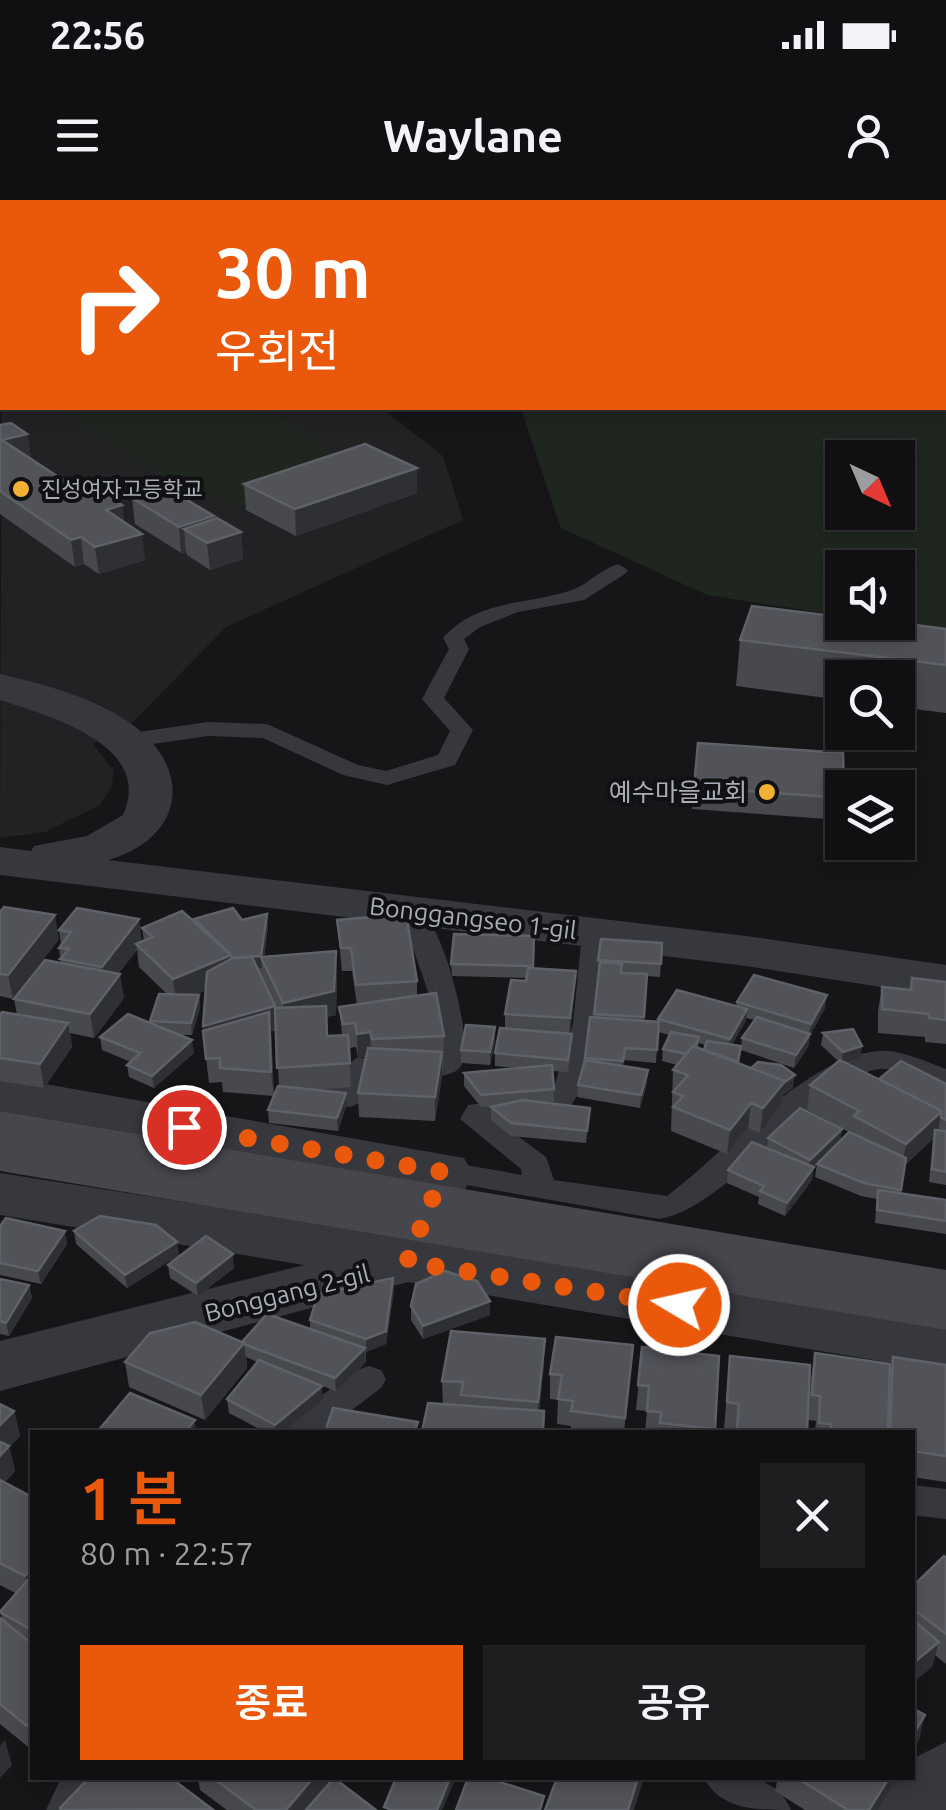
<!DOCTYPE html>
<html lang="ko">
<head>
<meta charset="utf-8">
<style>
  body { margin:0; font-family:Ubuntu,"Noto Sans KR",sans-serif; background:#1e1e20; color:#f1f3f6; height:100vh; display:flex; flex-direction:column; font-size:38px; white-space:nowrap }
  * { box-sizing:border-box; margin:0 }
  p { font-size:32px; color:#9c9d9f }
  .icon { flex:none; width:55px; height:55px; fill:none; stroke:currentColor; stroke-width:2; stroke-linecap:round; stroke-linejoin:round }
  .map { position:relative; flex:1; overflow:hidden }
  .details { position:absolute; left:30px; top:1230px; width:885px; height:350px; display:flex; flex-direction:column; background:#101012; border-radius:0px; box-shadow:0 5px 15px #0003,0 0 0 2px #303032 }
  .details>* { flex:none }
  .guide { position:absolute; left:0px; top:0px; width:948px; height:210px; box-shadow:0 5px 15px #0003,0 0 0 2px #303032; background:#ea580c; color:#fff; overflow:hidden }
  .needle { width:65px; rotate:136deg }
  .controls { position:absolute; left:825px; top:240px; display:grid; gap:20px }
  .controls a { display:grid; place-items:center; width:90px; height:90px; border-radius:0px; background:#101012; box-shadow:0 5px 15px #0003,0 0 0 2px #303032; font-size:50px }
  .pin { position:absolute; display:grid; place-items:center; width:85px; height:85px; color:#fff; margin:-42px; border:5px solid #fff; border-radius:50%; box-shadow:0 2px 10px #0007 }
  .me { position:absolute; width:110px; margin:-55px; rotate:279deg; stroke-linejoin:round; filter:drop-shadow(0 0 8px #0008) }
  .turn { display:flex; align-items:center; gap:35px; height:210px; padding:0 50px; font-size:45px }
  .turn .icon { width:130px; height:130px; stroke-width:2.5 }
  .turn b { display:block; font-size:70px; line-height:85px }
  .round { display:grid; place-items:center; flex:none; width:105px; height:105px; border-radius:0px; background:#1e1e20 }
  .headline { display:flex; align-items:center; justify-content:space-between; height:170px; padding:0 50px }
  h1 { font-size:60px; font-weight:600; line-height:75px; color:#ea580c }
  .action { display:flex; gap:20px; margin-top:auto; padding:20px 50px }
  .action a { flex:1; height:115px; border-radius:0px; background:#ea580c; color:#fff; font-size:40px; font-weight:600; line-height:115px; text-align:center }
  .action a+a { background:#1e1e20; color:#f1f3f6 }
  .status { display:flex; justify-content:space-between; align-items:center; height:70px; padding:0 50px; background:#101012; direction:ltr }
  .status svg { height:28px; fill:currentColor }
  header { display:flex; justify-content:space-between; align-items:center; height:130px; padding:0 50px; background:#101012; font-size:45px; font-weight:600 }
  .map>svg:first-child { display:block }
</style>
</head>
<body>
<div class="status"><b>22:56</b><svg viewBox="0 0 49 12"><path d="M0 12V9h3v3zM5 12V6h3v6zM10 12V3h3v9zM15 12V0h3v12zM26 1h20v11H26zM47 4h2v5h-2z"/></svg></div>
<header><svg class="icon" aria-label="menu" viewBox="0 0 24 24"><path d="M4 6h16M4 12h16M4 18h16"/></svg>Waylane<svg class="icon" aria-label="person" viewBox="0 0 24 24"><circle cx="12" cy="8" r="4"/><path d="M4 21q1-7 8-7t8 7"/></svg></header>
<div class="map">
<svg width="946" height="1610" viewBox="0 0 946 1610">
  <rect width="100%" height="100%" fill="#161618"/>
  <path fill="#222225" d="M2 79V208H381L443 256 463 320 226 427 131 524 93 544 114 571 111 588 100 605 45 632 0 638Z"/>
  <g fill="#1e261f" fill-rule="evenodd">
    <path d="M584 0H946V431L888 423 898 422V368H842V416L707 395 561 328 521 208H945V2ZM842 258H898V312H842Z"/>
    <path d="M59 208H264L361 268 236 309 210 292 179 287Z"/>
  </g>
  <g fill="none" stroke-linecap="round" stroke-linejoin="round">
    <g fill="#37383d" fill-rule="evenodd">
      <path d="M318 0H359L360 2H320Z"/>
      <path d="M618 364 628 370 625 374 584 400 518 412 480 427 464 439 469 449 444 498 473 530 455 565 387 585 343 575 263 538 208 536 125 548 114 541 125 534 208 522 267 524 358 565 386 571 438 555 450 531 422 499 449 449 443 438C476 400 525 405 569 391 587 386 600 369 618 364Z"/>
      <path d="M413 703C439 710 476 840 461 866 451 884 391 875 372 873L365 901 350 907 300 903 295 896 300 889 341 887 344 869 356 858 434 859 433 806 400 711Z"/>
      <path d="M595 725 608 733C603 796 604 858 567 912L496 920 546 957 554 980 667 996C727 952 802 859 878 851 900 849 926 862 946 869V888C926 883 901 867 879 869 862 871 845 883 831 893 784 926 712 1012 659 1019L432 979 428 972 432 965 443 961 522 975 521 969 460 919 468 905 548 896 554 887 573 824 582 733Z"/>
      <path d="M369 1166 381 1170 386 1179 381 1188 323 1232H281L285 1222 357 1170Z"/>
      <path d="M912 1285 946 1289V1319L912 1315Z"/>
      <path d="M61 1578H103L89 1610H46Z"/>
      <path d="M704 1578C739 1576 775 1573 791 1610 756 1610 721 1610 704 1578Z"/>
    </g>
    <g fill="#37383d" fill-rule="evenodd">
      <path d="M0 474C43 484 93 497 130 523 195 569 184 638 108 660L746 736 946 765V797L746 766 0 675V647L31 651 34 646 87 636 123 615C155 544 46 515 0 500Z"/>
      <path d="M0 876 464 958 472 972 445 1043 946 1122V1172L408 1082 0 1191V1141L304 1065 0 1015V973L388 1034 408 986 0 912Z"/>
      <path d="M946 1542V1610H878L895 1578H912V1559Z"/>
    </g>
    <path stroke="#45474d" stroke-width="59" d="M0 941 946 1100"/>
  </g>
  <g fill="#47494d" fill-rule="evenodd">
    <path d="M0 43H2V71L0 70Z"/>
    <path d="M2 125V165L0 163V126Z"/>
    <path d="M0 225 27 234 31 259 86 295 122 305 124 322 145 360 99 374 84 364 75 367 0 314Z"/>
    <path d="M244 284 417 293 296 336 246 310Z"/>
    <path d="M132 298 214 316 215 319 241 332 243 359 210 370 187 355 186 352 181 353 135 324Z"/>
    <path d="M946 429V513L898 507V478H842V500L736 486 740 440Z"/>
    <path d="M698 543 842 588 841 620 692 609Z"/>
    <path d="M0 712 59 739 13 799 0 796Z"/>
    <path d="M194 719 242 720 268 726 264 757 337 774 336 815 326 817 327 836 342 835 339 807 357 805 352 771H342L337 720 417 781V796L444 836 442 876 435 921 359 917 358 893 366 856 358 858 356 847 349 848 351 887 314 890 346 906 338 931 269 923 268 910 279 886 276 830 271 831 274 896 223 892 222 882 209 883 203 831 206 790 194 795H199L200 808 192 835H179L194 853 154 888 129 877 127 865 131 862 102 850 100 837 151 824 150 821 167 794 139 767 137 750 118 774 124 798 94 838 70 833 72 847 44 888 0 881V815H17L14 799 61 763 59 748 61 744 59 730 142 742 144 741 142 728 195 722Z"/>
    <path d="M534 736 533 768 574 795 570 834H572L571 847 568 872 553 871 554 902 545 903 590 908 586 943 511 936 491 920V907L493 906 481 907 464 886V873L519 868 495 866V853L505 829V814L527 778 452 776 451 764Z"/>
    <path d="M662 743 660 777 647 776 644 821 658 822V819L736 806 737 802 825 808 810 835 808 847 794 868 741 850 742 838 755 820 746 818 732 845 738 863 793 888 783 895 781 905 760 933 748 928 727 954 671 931 673 870 677 865 662 861 663 849 670 835 658 832 656 863 624 860 623 866 647 883 640 908 577 897 578 885 584 862 590 817H594L599 772 598 760ZM699 843 705 845 704 850 698 848Z"/>
    <path d="M912 778 946 782V844L925 842V837L878 833V811L882 787 910 790Z"/>
    <path d="M823 833 862 846 860 858 846 863 879 879 946 884V985L929 982 933 939 905 965 901 994 946 1000V1034L875 1023 877 999 861 996 815 977 817 964 822 959 813 967 812 980 785 1016 758 1004 759 997 727 983 728 970 767 948 768 938 842 929 840 941 849 932 807 910 810 885 838 861 821 845Z"/>
    <path d="M495 840 490 865 461 863V850Z"/>
    <path d="M0 1026 67 1044 41 1084 0 1075Z"/>
    <path d="M74 1031 179 1055 127 1088 76 1044Z"/>
    <path d="M168 1065 234 1068 198 1096 170 1078Z"/>
    <path d="M393 1078 394 1091 386 1144 366 1152V1162L336 1191 308 1181 323 1200 283 1232H265L229 1213 227 1199 257 1162 246 1157 247 1168 205 1220 129 1187 125 1162 310 1129V1120Z"/>
    <path d="M0 1079 29 1085 32 1098 9 1136 0 1134Z"/>
    <path d="M490 1101V1115L423 1139 411 1120V1106Z"/>
    <path d="M633 1145 624 1232H570L571 1226 557 1224 558 1200 550 1199V1174Z"/>
    <path d="M642 1147 719 1156 714 1232H645L647 1211 636 1210Z"/>
    <path d="M815 1153 890 1171 893 1157 946 1165V1282L912 1277V1232H815L816 1221 808 1220 811 1178Z"/>
    <path d="M730 1156 807 1232H735V1229L724 1228Z"/>
    <path d="M544 1164 539 1211 443 1204 442 1181Z"/>
    <path d="M0 1204 14 1211 20 1236 9 1247 15 1271 5 1282 32 1297V1550L0 1524V1418L3 1420 0 1412 17 1394 0 1385Z"/>
    <path d="M946 1358V1464L935 1455 932 1467 912 1483V1387Z"/>
    <path d="M198 1578H335L376 1610H227L200 1590Z"/>
    <path d="M778 1578H897L878 1610H805L775 1591Z"/>
  </g>
  <g fill="#2f3033">
    <rect x="385" y="0" width="29" height="2"/>
    <path d="M2 93V116L0 117V94Z"/>
    <path d="M27 234 31 259 2 240Z"/>
    <path d="M417 268V293L296 336 295 309Z"/>
    <path d="M122 305 125 332 106 310Z"/>
    <path d="M214 316 217 340 241 332 243 359 210 370 207 343 184 329 186 352 181 353 179 327Z"/>
    <path d="M142 334 145 360 99 374 95 347Z"/>
    <path d="M81 337 84 364 75 367 71 340Z"/>
    <path d="M267 714 268 726 263 761 261 757 262 768 234 772Z"/>
    <path d="M55 715 59 739 13 799 8 775Z"/>
    <path d="M139 719 142 742 136 744 137 750 105 791 102 767Z"/>
    <path d="M336 751 337 774 336 815 285 826 283 803Z"/>
    <path d="M231 755 234 778 176 803 173 779Z"/>
    <path d="M576 771 574 795 569 842 570 818Z"/>
    <path d="M120 774 124 798 94 838 90 814Z"/>
    <path d="M199 795 200 808 192 835 191 823Z"/>
    <path d="M827 795 825 808 810 835 808 847 794 868 796 855 809 835 811 824Z"/>
    <path d="M275 806 277 829 271 831 274 896 271 872 206 850 203 826Z"/>
    <path d="M747 809 746 821 728 852 730 839Z"/>
    <path d="M68 823 72 847 44 888 40 864Z"/>
    <path d="M495 827V840L490 865V852Z"/>
    <path d="M370 832 371 856 358 858 357 834Z"/>
    <path d="M192 840 194 853 154 888 152 876Z"/>
    <path d="M862 846 860 858 841 864 843 852Z"/>
    <path d="M442 852V876L435 921V897Z"/>
    <path d="M648 870 647 883 640 908 641 895Z"/>
    <path d="M795 875 793 888 783 895 781 905 760 933 763 908 780 885Z"/>
    <path d="M346 893V906L338 931 337 918Z"/>
    <path d="M751 903 748 928 727 954 730 930Z"/>
    <path d="M942 911 937 936 935 930 933 939 901 968 906 944Z"/>
    <path d="M842 929 840 942 808 973 810 960Z"/>
    <path d="M814 967 812 980 785 1016 787 1003Z"/>
    <path d="M65 1031 67 1044 41 1084 38 1071Z"/>
    <path d="M177 1042 179 1055 127 1088 125 1075Z"/>
    <path d="M233 1054 234 1068 198 1096 196 1083Z"/>
    <path d="M393 1078 394 1091 386 1144 366 1152V1139Z"/>
    <path d="M29 1085 32 1098 9 1136 6 1123Z"/>
    <path d="M490 1101V1115L423 1139V1126Z"/>
    <path d="M545 1139 544 1164 537 1227 538 1202Z"/>
    <path d="M244 1143 247 1168 205 1220 201 1195Z"/>
    <path d="M365 1148 366 1162 336 1191 335 1178Z"/>
    <path d="M322 1186 323 1200 283 1232H275V1225Z"/>
    <path d="M14 1211 20 1236 9 1247 15 1271 0 1287V1225Z"/>
    <path d="M195 1220 196 1232H185Z"/>
    <path d="M32 1368V1399L31 1401 25 1376Z"/>
    <path d="M939 1442 932 1467 912 1483V1464Z"/>
    <path d="M925 1515 919 1540 912 1550V1537Z"/>
    <path d="M32 1521V1546L27 1526Z"/>
    <path d="M5 1540 12 1565 0 1578V1546Z"/>
    <path d="M313 1578H335L309 1610H286Z"/>
    <path d="M450 1578H456L442 1610H437Z"/>
    <path d="M638 1578H644L634 1610H628Z"/>
    <path d="M889 1578H897L878 1610H869Z"/>
  </g>
  <g fill="#525359" stroke="#5f6168" stroke-width="2.5">
    <path d="M119 0H150L151 2H119Z"/>
    <rect x="186" y="0" width="27" height="2"/>
    <path d="M224 0H255L253 2H221Z"/>
    <path d="M477 0H498L491 2H471Z"/>
    <path d="M0 75H2V93L0 94Z"/>
    <path d="M2 125V144L0 142V126Z"/>
    <path d="M11 223 27 234 2 240 86 295 100 291 122 305 106 310 142 334 95 347 81 337 71 340 0 291V225Z"/>
    <path d="M365 244 417 268 295 309 244 284Z"/>
    <path d="M167 288 214 316 179 327 132 298Z"/>
    <path d="M217 318 241 332 207 343 184 329Z"/>
    <path d="M752 406 842 417V422H893L946 429V465L740 440Z"/>
    <path d="M698 543 843 553 844 588H842V598L694 587Z"/>
    <path d="M4 707 55 715 8 775 0 774V712Z"/>
    <path d="M77 708 139 719 102 767 60 759 69 749 59 748 71 732 59 730Z"/>
    <path d="M233 708 242 720 267 714 261 756 232 758 231 755 194 719Z"/>
    <path d="M182 711 231 755 173 779 136 744 153 737 142 728Z"/>
    <path d="M406 714 417 781 356 785 351 748H341L337 720Z"/>
    <path d="M454 734 534 736 533 766 451 764Z"/>
    <path d="M601 739 662 743 661 764 598 760Z"/>
    <path d="M336 751 334 791 283 803 261 757Z"/>
    <path d="M252 757 275 806 203 826 207 772 233 758Z"/>
    <path d="M45 760 120 774 90 814 14 799Z"/>
    <path d="M600 762 622 764 621 773 647 774 644 817 594 814Z"/>
    <path d="M528 768 576 771 570 818 505 814 511 780 526 781Z"/>
    <path d="M754 775 827 795 811 824 737 802Z"/>
    <path d="M912 778 946 782V820L929 818V814L882 809V787L911 790Z"/>
    <path d="M677 790 747 809 730 839 658 819Z"/>
    <path d="M436 793 444 836 372 839 370 832 357 834 355 823 343 824 339 807Z"/>
    <path d="M159 794 199 795 191 823 150 821Z"/>
    <path d="M326 806 327 836 348 835 350 863 277 868 275 808Z"/>
    <path d="M2 812 68 823 40 864 0 858V815Z"/>
    <path d="M269 812 271 872 220 868V858L206 859 203 831Z"/>
    <path d="M128 814 192 840 152 876 127 865 140 853 100 837Z"/>
    <path d="M590 817 659 822 657 850 625 848 623 861 585 858Z"/>
    <path d="M757 817 810 834 796 855 742 838Z"/>
    <path d="M466 825 495 827 490 852 461 850Z"/>
    <path d="M500 828 572 834 568 860 495 853Z"/>
    <path d="M853 829 862 846 843 852 823 833Z"/>
    <path d="M671 832 699 837 695 847 693 846 687 854 663 849Z"/>
    <path d="M707 841 741 846 738 862 704 850Z"/>
    <path d="M693 846 785 881 763 908 751 903 730 930 673 907 683 896 673 892 688 875 673 870Z"/>
    <path d="M368 848 442 852 435 897 358 893Z"/>
    <path d="M585 860 648 870 641 895 578 885Z"/>
    <path d="M840 860 942 911 906 944 854 916 859 911 810 885Z"/>
    <path d="M901 861 946 884V920L941 917 942 911 879 879Z"/>
    <path d="M758 862 781 865 795 875 783 883 785 881 751 868Z"/>
    <path d="M552 865 554 889 481 895 464 873Z"/>
    <path d="M278 886 346 893 337 918 268 910Z"/>
    <path d="M522 900 590 908 587 931 511 923 491 907Z"/>
    <path d="M800 908 842 929 810 960 768 938Z"/>
    <path d="M935 930 946 931V972L932 969Z"/>
    <path d="M849 932 906 958 901 990 864 983 817 964Z"/>
    <path d="M752 942 814 967 787 1003 760 991 764 986 728 970Z"/>
    <path d="M878 990 946 1000V1021L877 1010Z"/>
    <path d="M100 1016 156 1025 177 1042 125 1075 74 1031Z"/>
    <path d="M6 1018 65 1031 38 1071 0 1063V1026Z"/>
    <path d="M206 1036 233 1054 196 1083 168 1065Z"/>
    <path d="M445 1071 477 1081 490 1101 423 1126 411 1106 416 1084Z"/>
    <path d="M393 1078 386 1131 366 1139 310 1120 318 1094Z"/>
    <path d="M0 1079 29 1085 6 1123 0 1121Z"/>
    <path d="M267 1114 365 1148 335 1178 243 1144 242 1142Z"/>
    <path d="M195 1122 244 1143 201 1195 125 1162 150 1133Z"/>
    <path d="M451 1131 545 1139 538 1202 461 1195 463 1182 442 1181Z"/>
    <path d="M556 1137 633 1145 625 1218 571 1211 573 1201 558 1199 562 1175 550 1174Z"/>
    <path d="M642 1147 719 1156 715 1229 660 1223 661 1212 647 1211 649 1186 638 1185Z"/>
    <path d="M815 1153 890 1164 888 1232H831V1224L819 1223 820 1196 812 1195Z"/>
    <path d="M730 1156 810 1165 807 1232H751V1231L737 1229 739 1204 727 1202Z"/>
    <path d="M893 1157 946 1165V1256L912 1251V1232H890Z"/>
    <path d="M259 1160 322 1186 275 1225 227 1199Z"/>
    <path d="M130 1193 195 1220 185 1232H97Z"/>
    <path d="M428 1203 544 1211 543 1232H422Z"/>
    <path d="M0 1204 14 1211 0 1225Z"/>
    <path d="M333 1208 418 1222 414 1232H325Z"/>
    <path d="M0 1242 9 1246 0 1256Z"/>
    <path d="M0 1280 32 1297V1368L25 1376 0 1363Z"/>
    <path d="M944 1356 946 1358V1434L912 1408V1387Z"/>
    <path d="M32 1375V1430L0 1412Z"/>
    <path d="M0 1418 32 1444V1521L27 1526 0 1504Z"/>
    <path d="M912 1419 939 1442 912 1464Z"/>
    <path d="M912 1508 925 1515 912 1537Z"/>
    <path d="M89 1578H171L212 1609 62 1610 60 1608Z"/>
    <path d="M213 1578H313L286 1610H256Z"/>
    <path d="M334 1578 376 1610H306Z"/>
    <path d="M396 1578H450L437 1610H392L384 1607Z"/>
    <path d="M468 1578H487L544 1596 540 1610H456Z"/>
    <path d="M557 1578H638L628 1610H545Z"/>
    <path d="M797 1578H889L869 1610H848Z"/>
  </g>
  <g fill="none" stroke-linecap="round" stroke-linejoin="round">
    <path stroke="#ea580c" stroke-width="18" stroke-dasharray="0 32.4" d="M184 927 443 972 407 1062 679 1105"/>
  </g>
  <g fill="#f2b134" stroke="#111113" stroke-width="4">
    <circle cx="21" cy="289" r="10"/>
    <circle cx="767" cy="592" r="10"/>
  </g>
  <g text-anchor="middle" stroke-width="8" stroke-linejoin="round" paint-order="stroke">
    <g font-size="22" fill="#a8adb8" stroke="#111113" text-anchor="start">
      <text x="41" y="297">진성여자고등학교</text>
    </g>
    <g font-size="25" fill="#a8adb8" stroke="#111113" text-anchor="end">
      <text x="747" y="601">예수마을교회</text>
    </g>
    <g font-size="25" fill="#a8adb8" stroke="#111113">
      <text transform="translate(473 718) rotate(7)" y="9">Bonggangseo 1-gil</text>
      <text transform="translate(287 1093) rotate(-14)" y="9">Bonggang 2-gil</text>
    </g>
  </g>
</svg>
<div class="controls">
<a><svg class="needle" viewBox="-14 -14 28 28"><path d="M0-13l5 13h-10z" fill="#e53935"/><path d="M0 13l5-13h-10z" fill="#9c9d9f"/></svg></a>
<a><svg class="icon" aria-label="sound" viewBox="0 0 24 24"><path d="M4 9h4l5-4v14l-5-4H4zM17 9q2 3 0 6"/></svg></a>
<a><svg class="icon" aria-label="search" viewBox="0 0 24 24"><circle cx="10" cy="10" r="6"/><path d="M15 15l6 6"/></svg></a>
<a><svg class="icon" aria-label="layers" viewBox="0 0 24 24"><path d="M12 4l9 5-9 5-9-5zM3 14l9 5 9-5"/></svg></a>
</div>
<div class="pin" style="left:184px;top:927px;background:#d93025"><svg class="icon" aria-label="arrive" viewBox="0 0 24 24"><path d="M6 21V4h12l-3 4 3 4H6"/></svg></div>
<svg class="me" style="left:679px;top:1105px" viewBox="-20 -20 40 40"><circle r="17" fill="#ea580c" stroke="#fff" stroke-width="3"/><path d="M0-11L8 9 0 5-8 9z" fill="#fff"/></svg>
<div class="guide">
<div class="turn"><svg class="icon" aria-label="right" viewBox="0 0 24 24"><path d="M7 20v-9h11M14 6l5 5-5 5"/></svg><div><b>30 m</b>우회전</div></div>
</div>
<section class="details">
<div class="headline"><div><h1>1 분</h1><p>80 m · 22:57</p></div><a class="round"><svg class="icon" aria-label="close" viewBox="0 0 24 24"><path d="M6 6l12 12M18 6L6 18"/></svg></a></div>
<div class="action"><a>종료</a><a>공유</a></div>
</section>
</div>
</body>
</html>
